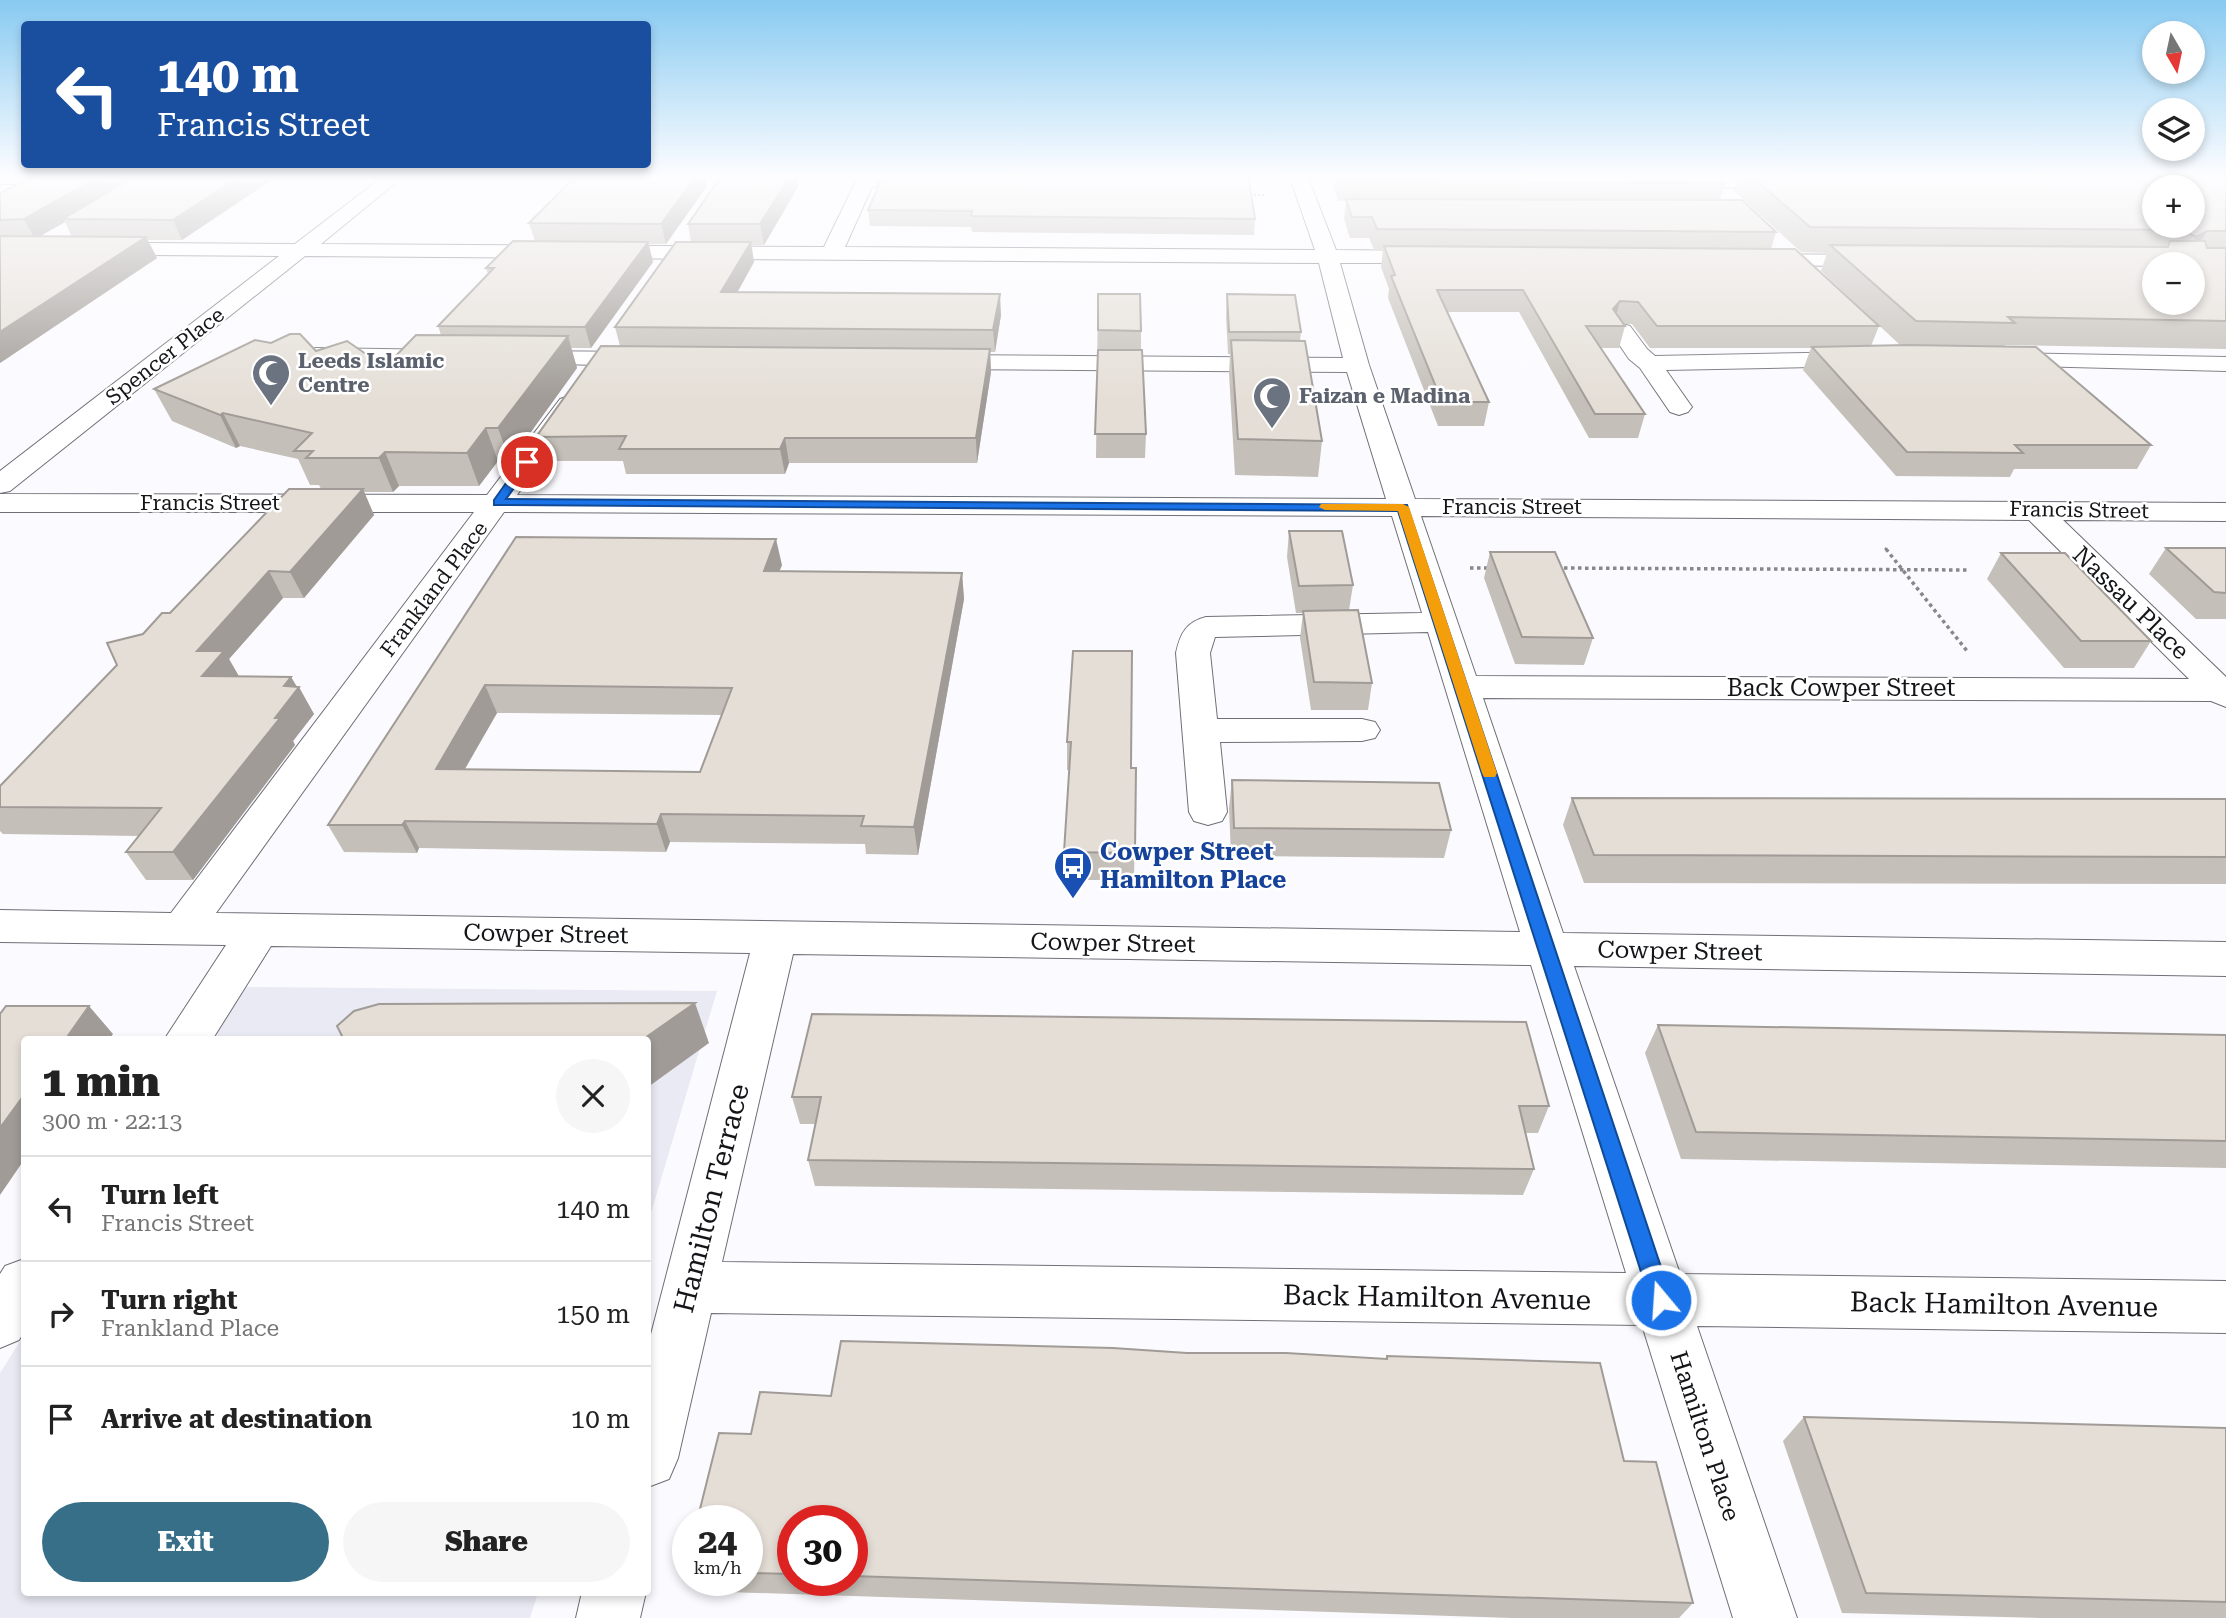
<!DOCTYPE html>
<html lang="en">
<head>
<meta charset="utf-8">
<style>
  body { margin:0; font-family:"Roboto Serif",serif; background:#f6f6f6; color:#222; height:100vh; display:flex; flex-direction:column; font-size:26px; white-space:nowrap }
  * { box-sizing:border-box; margin:0 }
  p { font-size:23px; color:#767676 }
  .icon { flex:none; width:38px; height:38px; fill:none; stroke:currentColor; stroke-width:2; stroke-linecap:round; stroke-linejoin:round }
  .map { position:relative; flex:1; overflow:hidden }
  .details { position:absolute; left:21px; top:1036px; width:630px; height:560px; display:flex; flex-direction:column; background:#fff; border-radius:7px; box-shadow:0 4px 10px #0003 }
  .details>* { flex:none }
  .hud { position:absolute; left:21px; top:21px; width:630px; height:147px; border-radius:7px; box-shadow:0 4px 10px #0003; background:#1a4fa0; color:#fff; overflow:hidden }
  .needle { width:46px; rotate:171deg }
  .fabs { position:absolute; left:2142px; top:21px; display:grid; gap:14px }
  .fabs a { display:grid; place-items:center; width:63px; height:63px; border-radius:50%; background:#fff; box-shadow:0 4px 10px #0003; font-size:35px }
  .speed { position:absolute; left:672px; top:1505px; display:flex; gap:14px; font-size:35px; font-weight:700; text-align:center }
  .speed>* { display:grid; place-content:center; width:91px; height:91px; border-radius:50%; background:#fff; box-shadow:0 4px 10px #0003; line-height:1 }
  .speed small { font-size:18px; font-weight:400 }
  .speed .limit { border:10px solid #d22; background:#fff; color:#111 }
  .pin { position:absolute; display:grid; place-items:center; width:60px; height:60px; color:#fff; margin:-30px; border:4px solid #fff; border-radius:50%; box-shadow:0 2px 7px #0007 }
  .me { position:absolute; width:77px; margin:-38px; rotate:342deg; stroke-linejoin:round; filter:drop-shadow(0 0 5px #0008) }
  .turn { display:flex; align-items:center; gap:24px; height:147px; padding:0 21px; font-size:32px }
  .turn .icon { width:91px; height:91px; stroke-width:2.5 }
  .turn b { display:block; font-size:49px; line-height:60px }
  .round { display:grid; place-items:center; flex:none; width:74px; height:74px; border-radius:37px; background:#f6f6f6 }
  .headline { display:flex; align-items:center; justify-content:space-between; height:119px; padding:0 21px }
  h1 { font-size:42px; font-weight:800; line-height:52px }
  .primary-button { display:flex; gap:14px; margin-top:auto; padding:14px 21px }
  .primary-button a { flex:1; height:80px; border-radius:42px; background:#376f89; color:#fff; font-size:28px; font-weight:800; line-height:80px; text-align:center }
  .primary-button a+a { background:#f6f6f6; color:#222 }
  ul { padding:0; list-style:none }
  li { display:flex; align-items:center; gap:21px; height:105px; padding:0 21px; border-top:2px solid #e0e0e0 }
  li div { flex:1 }
  li b { display:block; font-size:26px }
  li em { font-style:normal }
  .map>svg:first-child { display:block }
</style>
</head>
<body>
<div class="map">
<svg width="2226" height="1618" viewBox="0 0 2226 1618">
  <rect width="100%" height="100%" fill="#fbfbff"/>
  <g fill="#eaeaf4">
    <path d="M246 987 717 991 648 1223V1040H212Z"/>
    <path d="M24 1335V1592L538 1593 530 1618H0V1373Z"/>
  </g>
  <g fill="none" stroke-linecap="round" stroke-linejoin="round">
    <defs>
      <g id="minor">
        <path d="M0 175H46L48 178 39 184H0Z"/>
        <path d="M385 175H405L321 244 824 247 858 177 926 175 935 181 933 185 872 187 845 247 1315 250 1289 175H1307L1336 250 1433 251 1440 253 1443 257 1440 261 1433 263H1340L1369 365 1415 499 2226 503V521L2063 520 2226 677V707L2211 701 1483 698 1563 933 2226 942V976L1574 966 1680 1274 2226 1281V1333L1697 1326 1797 1618H1733L1642 1325 711 1313 678 1458 669 1479 648 1487V1346L750 953 271 946 212 1040H164L226 945 0 942V910L171 913 474 512H0V494L487 495 560 399 569 396 578 399 582 404 517 495 1386 499 1347 372 939 369 930 367 927 362 930 357 939 355 1343 358 1319 263 305 256 10 491 0 493V471L279 256 0 254V242L295 244ZM504 512 1392 516 1422 613 1206 617C1186 622 1180 634 1176 653L1189 812 1194 821 1208 825 1222 821 1227 812 1220 742 1362 741 1375 738 1380 730 1375 722 1362 719H1217L1210 653 1215 637 1428 632 1520 932 216 913ZM1421 516 2029 520 2189 679 1476 676ZM793 954 1531 965 1626 1273 722 1262Z"/>
        <path d="M1672 176 1787 177 1796 183 1787 189 1665 186 1663 182 1665 178Z"/>
        <path d="M1756 254 1877 255 1884 257 1888 261 1884 265 1877 267 1749 264 1745 260 1749 256Z"/>
        <path d="M1622 324 1630 326 1647 349 1655 356 1860 352 1869 354 1872 359 1869 364 1860 366 1666 370 1692 407 1688 412 1679 415 1670 412 1640 368 1629 359 1610 331 1614 326Z"/>
        <path d="M316 348 448 350 457 352 460 357 457 362 448 364 307 360 304 355 307 350Z"/>
        <path d="M522 351 644 352 653 354 656 359 653 364 644 366 513 363 510 358 513 353Z"/>
        <path d="M2001 353 2226 357V371L1992 365 1989 360 1992 355Z"/>
        <path d="M24 1259V1332L19 1340 0 1348V1274L5 1266Z"/>
        <path d="M582 1592H646L640 1618H576Z"/>
      </g>
    </defs>
    <use href="#minor" stroke="#6e6f77" stroke-width="2"/>
    <g stroke="#88888c" stroke-width="2.5" stroke-dasharray="2 2" stroke-linecap="butt">
      <path d="M1246 195H1266"/>
      <path d="M1885 548 1888 551"/>
    </g>
    <g stroke="#88888c" stroke-width="3.5" stroke-dasharray="3.5 3.5" stroke-linecap="butt">
      <path d="M1886 549 1967 651"/>
      <path d="M1470 568H1489"/>
      <path d="M1557 568 1970 570"/>
    </g>
    <use href="#minor" fill="#fff" fill-rule="evenodd"/>
  </g>
  <g fill="#c4bfb8" fill-rule="evenodd">
    <path d="M279 175 182 240H148L157 258 0 363V193ZM65 222 72 237 40 236Z"/>
    <path d="M577 175H704L707 186 666 244H649L653 262 591 348H571L577 368 510 461H498L479 486H399L393 492H364L374 515 304 598H283L229 659 239 677H291L314 714 293 741 295 745 193 880H146L126 852 139 836 3 834 0 831V786L117 665 143 634 170 613 321 489 319 485H310L298 459 240 446 236 448 172 421 154 389 271 343 316 351 385 367 441 335 438 326 488 274 486 268 535 241 529 223Z"/>
    <path d="M722 175H796L798 187 764 245H751L754 262 737 292 1001 315 995 352H990L991 372 977 463H789L785 474H626L623 461H544L536 437 620 346 615 327 691 242 688 224Z"/>
    <path d="M1335 175H2226V349L2005 345 2004 347 2151 445 2137 469H2014L2010 477 1896 476 1803 370 1811 348H1650L1632 324H1624L1625 326 1619 348H1601L1645 414 1638 438H1589L1519 312H1447L1489 402 1484 426H1438L1388 298 1389 289 1381 267 1383 250H1374L1369 238H1350L1344 219 1346 201H1338L1334 189ZM1718 175 1738 176 1734 191 1801 252 1827 253 1821 271 1900 345 1871 346 1879 326 1771 249 1776 232 1720 200 1725 183Z"/>
    <path d="M875 181 1255 219 1254 235 972 232 971 227 870 226 868 210 876 191Z"/>
    <path d="M1098 294 1141 331V350L1146 434 1145 458H1096Z"/>
    <path d="M1227 294 1301 332 1300 341 1322 441 1318 477 1235 475 1229 374 1230 354H1228L1226 316Z"/>
    <path d="M1289 531 1353 585 1349 610 1372 683 1368 710H1311L1300 638 1303 613H1296L1287 557Z"/>
    <path d="M516 537 782 565 779 571 962 573 964 599 918 855 866 854 865 844 670 842 666 852 419 848 417 853 344 852 328 825ZM497 713 722 715 700 772 464 769Z"/>
    <path d="M2166 548H2226V619H2196L2149 574Z"/>
    <path d="M1490 552 1593 638 1584 665 1515 664 1484 578Z"/>
    <path d="M2001 553 2151 641 2134 668H2064L1987 579Z"/>
    <path d="M1073 651 1131 768H1136L1134 880H1065L1064 852 1069 770H1067V742Z"/>
    <path d="M1232 780 1451 830 1444 858 1231 856 1229 808Z"/>
    <path d="M1572 798 2226 799V884L1584 883 1563 825Z"/>
    <path d="M1658 1025 2226 1035V1168L1681 1159 1645 1053Z"/>
    <path d="M792 1097 1549 1106 1538 1133H1525L1534 1169 1523 1195 815 1186 808 1160 815 1124H800Z"/>
    <path d="M1387 1356 1624 1461 1693 1603 1679 1618H1512L699 1591 692 1580H747V1521L751 1434 831 1396 1386 1359ZM793 1521H852V1580H793Z"/>
    <path d="M1804 1417 2226 1428V1618H2039L1842 1613 1783 1441Z"/>
  </g>
  <g fill="#a09b96">
    <path d="M102 175H144L63 219 65 222 35 239 24 219Z"/>
    <path d="M242 175H279L182 240 173 220Z"/>
    <path d="M697 175H704L707 186 666 244 661 224Z"/>
    <path d="M791 175H796L798 187 764 245 760 224Z"/>
    <path d="M2207 231 2193 256 2182 262 2196 237Z"/>
    <path d="M146 237 157 258 0 363V332Z"/>
    <path d="M648 242 653 262 591 348 585 327Z"/>
    <path d="M751 242 754 262 726 313 721 292Z"/>
    <path d="M1000 294 1001 315 995 352 993 330Z"/>
    <path d="M1620 301 1614 323 1613 309Z"/>
    <path d="M568 336 577 368 510 461 498 428Z"/>
    <path d="M990 349 991 372 977 463 976 438Z"/>
    <path d="M223 413 240 446 236 448 220 415Z"/>
    <path d="M486 428 498 461 479 486 467 453Z"/>
    <path d="M785 438 789 463 785 474 780 449Z"/>
    <path d="M385 452 399 486 393 492 379 458Z"/>
    <path d="M363 489 374 515 304 598 290 572Z"/>
    <path d="M776 539 782 565 769 597 764 571Z"/>
    <path d="M269 571 283 598 229 659 240 678 202 676 197 651Z"/>
    <path d="M962 573 964 599 918 855 914 827Z"/>
    <path d="M291 677 298 689 299 687 314 714 293 741 295 745 193 880 173 852 275 718 284 686Z"/>
    <path d="M485 685 497 713 449 797 436 769Z"/>
    <path d="M661 814 670 842 666 852 657 824Z"/>
    <path d="M405 821 419 848 417 853 402 825Z"/>
    <path d="M695 1003 709 1043 648 1087V1040H642Z"/>
    <path d="M89 1006 113 1034 109 1040H65Z"/>
    <path d="M24 1095V1160L0 1195V1128Z"/>
  </g>
  <g fill="#e4ded6" stroke="#a09b96" stroke-width="2" fill-rule="evenodd">
    <path d="M35 175H102L24 219 0 220V193Z"/>
    <path d="M137 175H242L173 220 63 219Z"/>
    <path d="M577 175H697L661 224 529 223Z"/>
    <path d="M722 175H791L760 224H688Z"/>
    <path d="M878 175H1248L1255 219 971 216 972 211 868 210 881 181H875Z"/>
    <path d="M1338 175H1718L1725 183 1340 182Z"/>
    <path d="M1750 175H2226V231H2207L2196 237 2183 230 1810 227ZM2154 187H2193V226H2154Z"/>
    <path d="M1346 199 1742 200 1776 232 1377 229 1372 217H1352Z"/>
    <path d="M0 236 146 237 0 332Z"/>
    <path d="M513 241 648 242 585 327 438 326 494 268H486Z"/>
    <path d="M2170 241H2205L2207 248H2226V321L2008 317 2015 323 1916 321 1830 245 2168 247ZM2154 264H2193V303H2154Z"/>
    <path d="M676 242H751L721 292 1000 294 993 330 615 327Z"/>
    <path d="M1384 246 1795 249 1879 326H1657L1638 302 1620 301 1613 309 1625 326H1586L1645 414H1595L1523 290H1437L1489 402H1442L1391 276 1395 275Z"/>
    <path d="M1098 294H1140L1141 331 1098 330Z"/>
    <path d="M1227 294 1295 295 1301 332H1229Z"/>
    <path d="M290 334H300L316 351 347 341 385 367 416 335 568 336 498 428H486L467 453 385 452 379 458H306L313 451H294L312 433 223 413 220 415 154 389 255 340 271 343Z"/>
    <path d="M1231 340 1305 341 1322 441 1238 439Z"/>
    <path d="M1907 345 2036 347 2151 445H2015L2023 453 1907 452 1812 347Z"/>
    <path d="M601 346 990 349 976 438H785L780 449H619L626 436 536 437Z"/>
    <path d="M1098 350H1142L1146 434H1095Z"/>
    <path d="M289 489H363L290 572 269 571 197 651H224L202 676 291 677 284 686 299 687 275 718H280L173 852H126L161 808 0 807V786L117 665 107 643 143 634 162 613H170Z"/>
    <path d="M1289 531H1342L1353 585 1299 586Z"/>
    <path d="M516 537 776 539 764 571 962 573 914 827 861 826 864 816 661 814 657 824 405 821 402 825H328ZM485 685 732 688 700 772 436 769Z"/>
    <path d="M2166 548H2226V593L2214 592Z"/>
    <path d="M1490 552H1555L1593 638 1522 637Z"/>
    <path d="M2001 553H2065L2151 641H2081Z"/>
    <path d="M1358 610 1372 683 1314 682 1303 611Z"/>
    <path d="M1073 651H1132L1131 768H1136L1135 853 1064 852 1071 742H1067Z"/>
    <path d="M1232 780 1439 783 1451 830 1234 828Z"/>
    <path d="M1572 798 2226 799V857L1594 855Z"/>
    <path d="M695 1003 642 1040H344L337 1026 354 1011 379 1004Z"/>
    <path d="M6 1006H89L65 1040H24V1095L0 1128V1014Z"/>
    <path d="M812 1014 1526 1022 1549 1106H1519L1534 1169 808 1160 821 1097H792Z"/>
    <path d="M1658 1025 2226 1035V1141L1696 1132Z"/>
    <path d="M841 1341 1113 1348 1187 1353H1286L1387 1359V1356L1600 1363 1624 1461 1656 1462 1693 1603 852 1576V1521H793V1574L747 1573V1521H697L719 1433 751 1434 760 1392 831 1396Z"/>
    <path d="M1804 1417 2226 1428V1602L1866 1593Z"/>
    <path d="M688 1559V1571H685Z"/>
  </g>
  <linearGradient id="sky" x2="0" y2="1"><stop stop-color="#88caf1"/><stop offset="0.44" stop-color="#fdfdff"/><stop offset="1" stop-color="#fdfdff" stop-opacity="0"/></linearGradient>
  <rect width="2226" height="401" fill="url(#sky)"/>
  <path fill="#1a73e8" stroke="#114b97" stroke-width="2" d="M527 458 533 462 506 499 1407 505 1672 1300 1669 1307 1661 1310 1653 1307 1650 1300 1398 511 494 505V500L523 459Z"/>
  <path fill="#f59e0b" d="M1321 504H1403L1409 507 1497 773 1495 777H1484L1482 773 1398 511 1325 510 1319 507Z"/>
  <defs>
    <symbol id="mosque-pin" viewBox="-11 -11 22 30"><path d="M0 17L-7.5 6A9.5 9.5 0 1 1 7.5 6Z" fill="#6b7280" stroke="#fff"/><path d="M3.5-4.9A6 6 0 1 0 3.5 4.9A5 5 0 1 1 3.5-4.9Z" fill="#fff"/></symbol>
    <symbol id="bus-pin" viewBox="-11 -11 22 30"><path d="M0 17L-7.5 6A9.5 9.5 0 1 1 7.5 6Z" fill="#1a4fb4" stroke="#fff"/><path d="M-5-6H5V4H4V6H2V4H-2V6H-4V4H-5ZM-3.5-4V0h7V-4ZM-3.5 1.2v1.5H-2V1.2ZM2 1.2v1.5H3.5V1.2Z" fill="#fff"/></symbol>
  </defs>
  <g fill-rule="evenodd">
    <use href="#mosque-pin" x="249" y="351" width="44" height="60"/>
    <use href="#mosque-pin" x="1250" y="374" width="44" height="60"/>
    <use href="#bus-pin" x="1051" y="844" width="44" height="60"/>
  </g>
  <g text-anchor="middle" stroke-width="5" stroke-linejoin="round" paint-order="stroke">
    <g font-size="21" fill="#141518" stroke="#fff">
      <text transform="translate(165 356) rotate(-38)" y="7">Spencer Place</text>
      <text x="210" y="510">Francis Street</text>
      <text x="1512" y="514">Francis Street</text>
      <text transform="translate(2079 510) rotate(1)" y="7">Francis Street</text>
      <text transform="translate(434 589) rotate(-53)" y="7">Frankland Place</text>
    </g>
    <g font-size="21" font-weight="bold" fill="#5b616d" stroke="#fff" text-anchor="start">
      <text x="298" y="368">Leeds Islamic<tspan x="298" dy="24">Centre</tspan></text>
      <text x="1299" y="403">Faizan e Madina</text>
    </g>
    <g font-size="24" fill="#141518" stroke="#fff">
      <text transform="translate(2131 603) rotate(44)" y="8">Nassau Place</text>
      <text x="1841" y="696">Back Cowper Street</text>
      <text transform="translate(546 934) rotate(1)" y="8">Cowper Street</text>
      <text transform="translate(1113 943) rotate(1)" y="8">Cowper Street</text>
      <text transform="translate(1680 951) rotate(1)" y="8">Cowper Street</text>
      <text transform="translate(1705 1436) rotate(72)" y="8">Hamilton Place</text>
    </g>
    <g font-size="24" font-weight="bold" fill="#164399" stroke="#fff" text-anchor="start">
      <text x="1100" y="860">Cowper Street<tspan x="1100" dy="28">Hamilton Place</tspan></text>
    </g>
    <g font-size="28" fill="#141518" stroke="#fff">
      <text transform="translate(711 1198) rotate(-76)" y="10">Hamilton Terrace</text>
      <text transform="translate(1437 1297) rotate(1)" y="10">Back Hamilton Avenue</text>
      <text transform="translate(2004 1304) rotate(1)" y="10">Back Hamilton Avenue</text>
    </g>
  </g>
</svg>
<div class="fabs">
<a><svg class="needle" viewBox="-14 -14 28 28"><path d="M0-13l5 13h-10z" fill="#e53935"/><path d="M0 13l5-13h-10z" fill="#767676"/></svg></a>
<a><svg class="icon" aria-label="layers" viewBox="0 0 24 24"><path d="M12 4l9 5-9 5-9-5zM3 14l9 5 9-5"/></svg></a>
<a>+</a>
<a>−</a>
</div>
<div class="speed"><div>24<small>km/h</small></div><div class="limit">30</div></div>
<div class="pin" style="left:527px;top:462px;background:#d93025"><svg class="icon" aria-label="arrive" viewBox="0 0 24 24"><path d="M6 21V4h12l-3 4 3 4H6"/></svg></div>
<svg class="me" style="left:1661px;top:1300px" viewBox="-20 -20 40 40"><circle r="17" fill="#1a73e8" stroke="#fff" stroke-width="3"/><path d="M0-11L8 9 0 5-8 9z" fill="#fff"/></svg>
<div class="hud">
<div class="turn"><svg class="icon" aria-label="left" viewBox="0 0 24 24"><path d="M17 20v-9H6M10 6l-5 5 5 5"/></svg><div><b>140 m</b>Francis Street</div></div>
</div>
<section class="details">
<div class="headline"><div><h1>1 min</h1><p>300 m · 22:13</p></div><a class="round"><svg class="icon" aria-label="close" viewBox="0 0 24 24"><path d="M6 6l12 12M18 6L6 18"/></svg></a></div>
<ul>
<li><svg class="icon" aria-label="left" viewBox="0 0 24 24"><path d="M17 20v-9H6M10 6l-5 5 5 5"/></svg><div><b>Turn left</b><p>Francis Street</p></div><em>140 m</em></li>
<li><svg class="icon" aria-label="right" viewBox="0 0 24 24"><path d="M7 20v-9h11M14 6l5 5-5 5"/></svg><div><b>Turn right</b><p>Frankland Place</p></div><em>150 m</em></li>
<li><svg class="icon" aria-label="arrive" viewBox="0 0 24 24"><path d="M6 21V4h12l-3 4 3 4H6"/></svg><div><b>Arrive at destination</b></div><em>10 m</em></li>
</ul>
<div class="primary-button"><a>Exit</a><a>Share</a></div>
</section>
</div>
</body>
</html>
